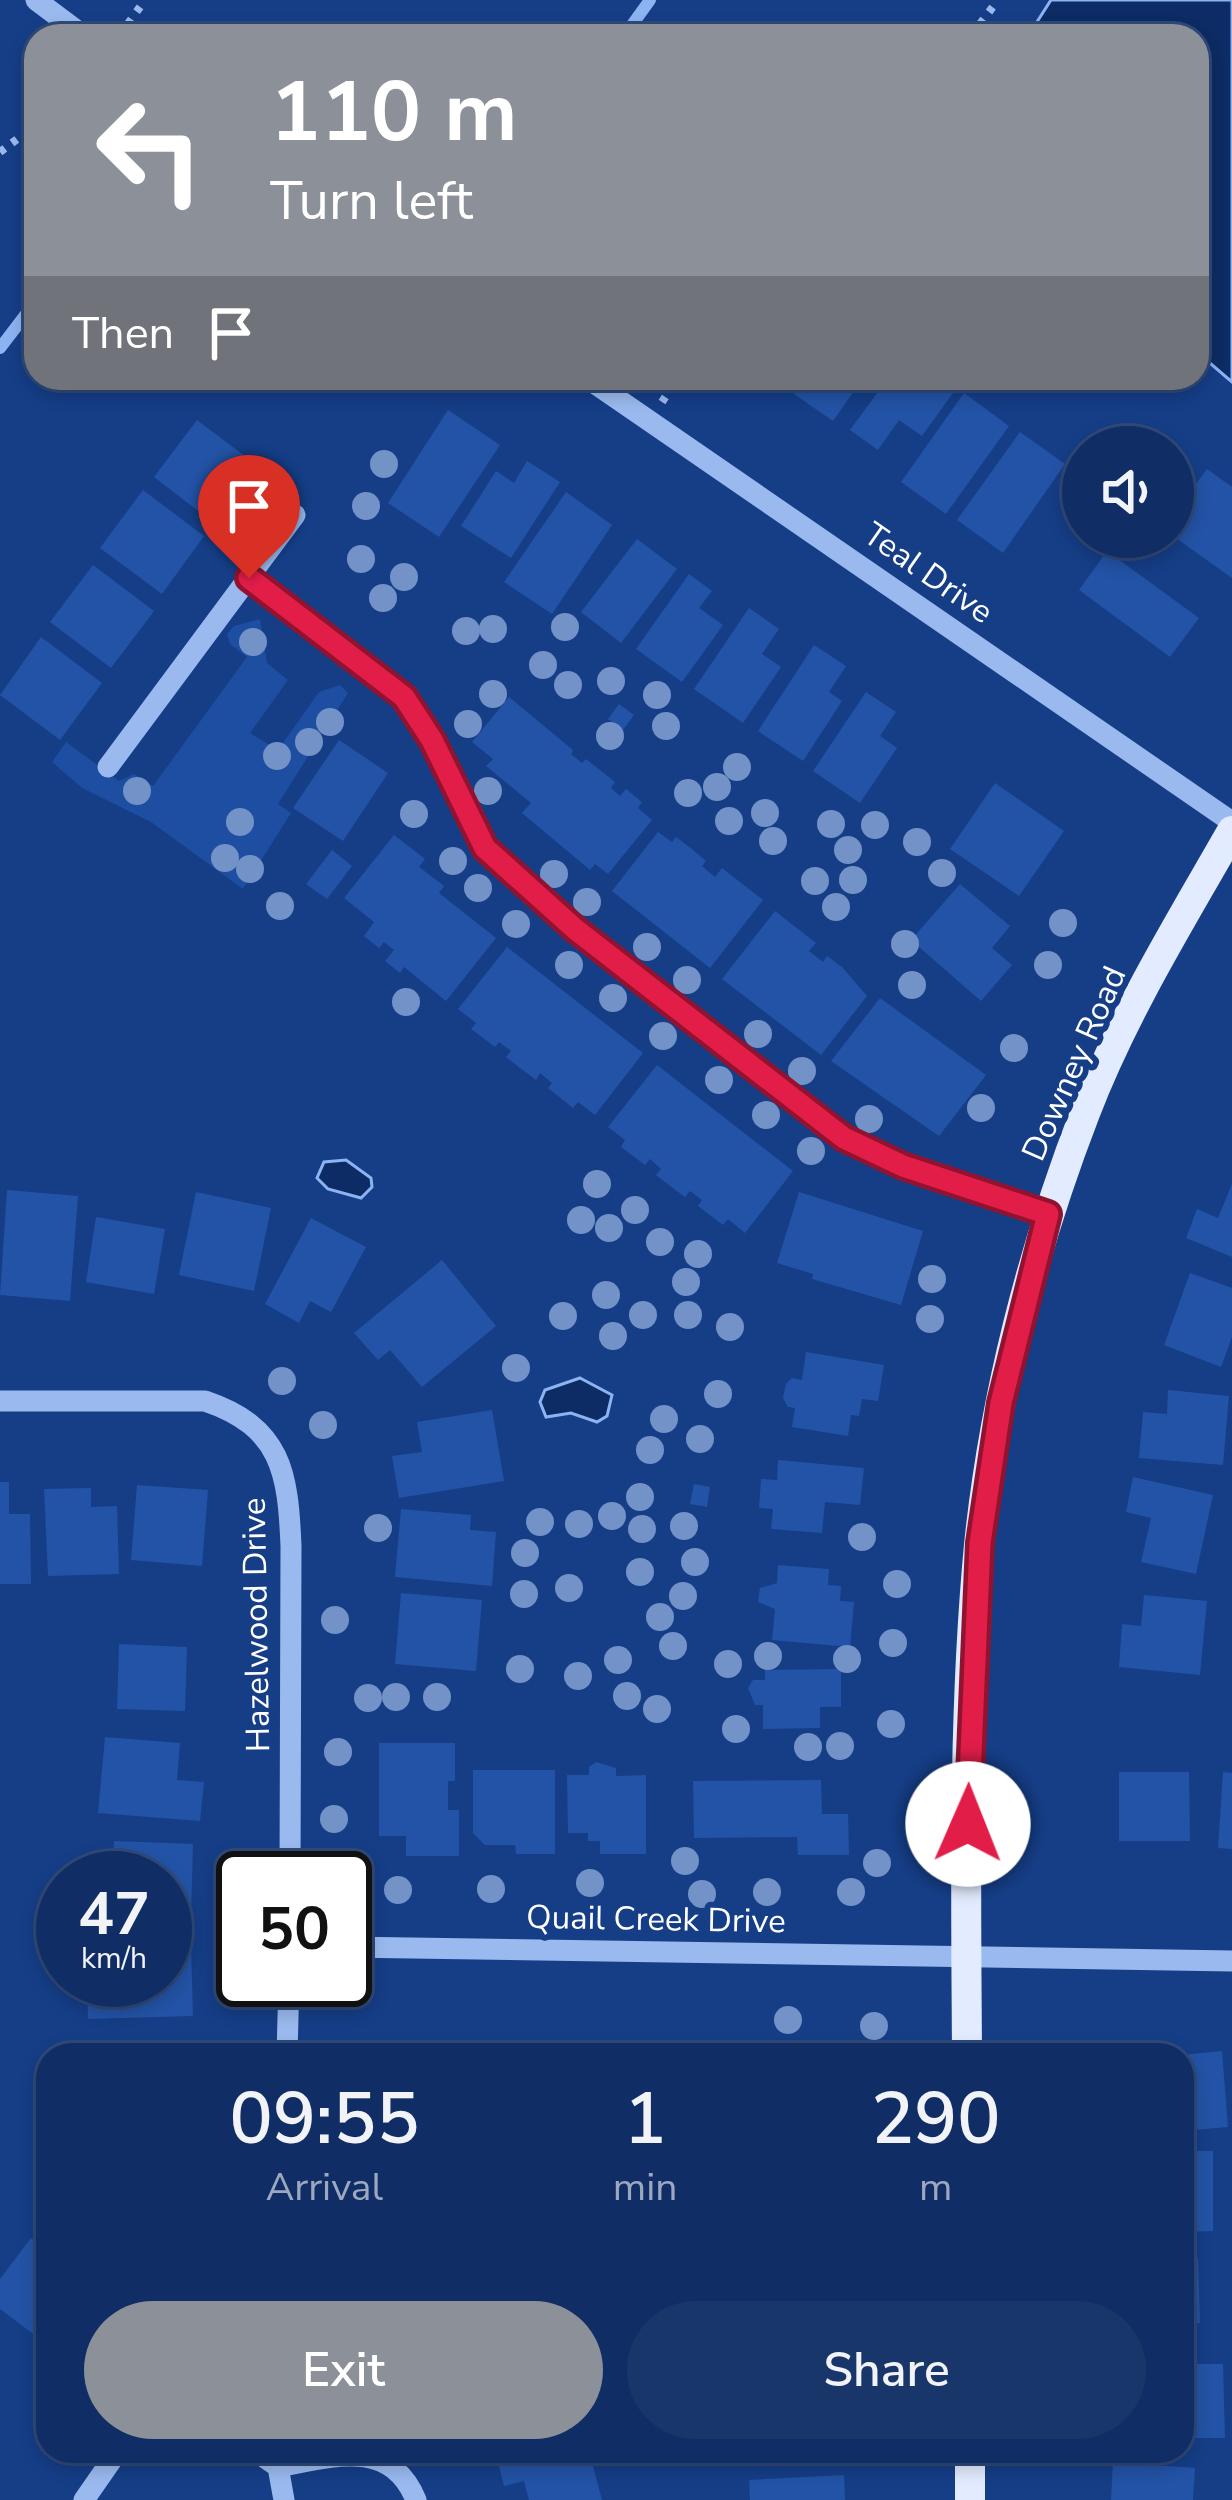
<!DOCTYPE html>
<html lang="en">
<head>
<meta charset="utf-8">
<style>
  body { margin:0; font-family:"Nunito Sans",sans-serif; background:#19366b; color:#f1f3f6; height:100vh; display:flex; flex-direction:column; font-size:45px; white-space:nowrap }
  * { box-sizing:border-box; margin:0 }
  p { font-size:39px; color:#9ca8bf }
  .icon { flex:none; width:66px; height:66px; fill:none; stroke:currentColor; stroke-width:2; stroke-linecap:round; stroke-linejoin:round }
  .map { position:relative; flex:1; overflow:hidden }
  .side { position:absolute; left:36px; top:2043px; width:1158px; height:420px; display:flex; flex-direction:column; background:#102e65; border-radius:36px; box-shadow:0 6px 18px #0003,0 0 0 3px #304a79 }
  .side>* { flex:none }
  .banner { position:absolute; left:24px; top:24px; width:1185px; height:366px; border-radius:36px; box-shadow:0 6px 18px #0003,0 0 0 3px #304a79; background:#8c9099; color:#fff; overflow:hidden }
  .tools { position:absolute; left:1062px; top:426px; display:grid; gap:24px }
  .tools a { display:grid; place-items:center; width:132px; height:132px; border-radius:50%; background:#102e65; box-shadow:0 6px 18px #0003,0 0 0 3px #304a79; font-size:60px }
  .speed { position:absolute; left:36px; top:1851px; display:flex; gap:24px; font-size:60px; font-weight:700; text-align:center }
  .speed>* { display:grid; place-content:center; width:156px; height:156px; border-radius:50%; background:#102e65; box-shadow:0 6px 18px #0003,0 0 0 3px #304a79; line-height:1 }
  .speed small { font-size:30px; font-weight:400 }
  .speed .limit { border:6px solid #111; border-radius:18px; background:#fff; color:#111 }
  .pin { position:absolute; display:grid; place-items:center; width:102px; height:102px; color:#fff; margin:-123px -51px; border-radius:50% 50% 50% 0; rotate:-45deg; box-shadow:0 0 12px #0007 }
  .pin .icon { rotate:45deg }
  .me { position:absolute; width:132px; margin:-66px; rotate:1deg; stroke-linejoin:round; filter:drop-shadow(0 0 9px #0008) }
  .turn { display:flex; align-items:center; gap:42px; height:252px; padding:0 48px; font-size:54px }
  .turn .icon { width:156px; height:156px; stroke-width:2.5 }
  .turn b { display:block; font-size:84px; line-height:102px }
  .then { display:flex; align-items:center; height:114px; padding:0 48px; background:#0003; gap:24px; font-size:45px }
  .eta { display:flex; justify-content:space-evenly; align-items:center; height:204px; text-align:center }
  .eta b { font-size:72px; font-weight:600; line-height:84px }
  .primary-button { display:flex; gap:24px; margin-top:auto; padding:24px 48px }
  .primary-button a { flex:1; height:138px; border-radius:72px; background:#8c9099; color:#fff; font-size:48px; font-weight:600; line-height:138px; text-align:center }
  .primary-button a+a { background:#19366b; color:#f1f3f6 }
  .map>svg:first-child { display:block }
</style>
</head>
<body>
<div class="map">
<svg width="1232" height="2500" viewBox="0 0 1232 2500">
  <rect width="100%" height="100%" fill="#153e87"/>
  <path fill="#1d4ea1" d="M260 619 267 663 288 680 250 733 278 750 319 692 340 685 348 693 278 804 291 813 243 889 151 822 82 788 52 762 66 742 119 781 134 774 153 786 247 657 230 644 227 634 234 626Z"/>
  <g fill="#0d2b64" stroke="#8cb3f2" stroke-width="3">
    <path d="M1051 0H1232V382L1197 352V36H1028Z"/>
    <path d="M346 1160 371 1178 372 1187 361 1198 328 1189 317 1178 324 1162Z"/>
    <path d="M580 1378 612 1395 607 1416 597 1422 571 1413 546 1417 540 1402 545 1390Z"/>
  </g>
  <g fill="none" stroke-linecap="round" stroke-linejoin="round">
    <g stroke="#8cb3f2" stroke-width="12">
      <path d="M624 36 650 0"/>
      <path d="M0 348 36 301"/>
    </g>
  </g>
  <g fill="#2353a6">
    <path d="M805 378H863L833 421 794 394Z"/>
    <path d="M888 378H939L955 390 922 436 899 420 878 450 850 430Z"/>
    <path d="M964 393 1009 426 946 514 901 482Z"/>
    <path d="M448 410 500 445 439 537 388 503Z"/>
    <path d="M197 420 258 466 215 524 154 477Z"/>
    <path d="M1020 432 1065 464 1003 553 957 520Z"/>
    <path d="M527 461 560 482 511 558 461 526 496 471 514 483Z"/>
    <path d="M1207 469 1232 487V578L1173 536V515Z"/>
    <path d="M143 490 204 536 162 594 100 548Z"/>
    <path d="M566 492 612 525 552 614 504 582Z"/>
    <path d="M637 539 677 569 621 643 581 612Z"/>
    <path d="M1107 551 1199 618 1170 657 1079 590Z"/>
    <path d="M93 565 154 611 111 668 50 622Z"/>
    <path d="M689 574 712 591 699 608 723 625 682 682 636 649Z"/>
    <path d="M749 608 779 629 762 654 781 667 743 723 694 689Z"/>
    <path d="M41 637 102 683 60 740 0 695Z"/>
    <path d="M814 645 846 666 829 692 842 701 803 761 758 731Z"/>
    <path d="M866 692 896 712 880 736 897 748 860 803 813 771Z"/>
    <path d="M509 697 573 750 571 754 582 763 586 759 615 782 611 788 620 796 626 789 642 802 638 808 652 820 608 874 595 864 590 870 522 813 531 803 486 766 493 759 472 742Z"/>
    <path d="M619 704 634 715 623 730 608 719Z"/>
    <path d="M339 740 388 773 343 841 293 808Z"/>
    <path d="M995 783 1064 831 1019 896 950 849Z"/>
    <path d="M658 832 672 842 676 837 692 849 706 861 702 866 715 877 722 868 763 900 710 968 612 891Z"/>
    <path d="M394 835 425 859 419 867 444 886 439 893 496 938 446 1001 404 967 400 973 385 961 394 950 384 942 379 948 364 936 374 922 344 898Z"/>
    <path d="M332 850 352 866 327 899 306 884Z"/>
    <path d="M960 884 1010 926 992 948 1012 965 981 1001 911 940Z"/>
    <path d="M775 911 816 943 809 951 823 962 827 956 842 967 867 996 821 1055 722 979Z"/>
    <path d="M507 947 643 1053 595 1115 578 1102 573 1108 548 1088 552 1083 540 1073 536 1080 520 1068 506 1057 511 1051 499 1042 495 1047 471 1029 476 1023 458 1009Z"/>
    <path d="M880 998 986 1075 939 1136 831 1061Z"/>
    <path d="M657 1065 793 1171 745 1233 728 1219 723 1225 698 1206 702 1200 690 1191 685 1197 670 1186 656 1175 661 1169 650 1159 645 1165 621 1147 625 1140 608 1127Z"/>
    <path d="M1232 1184V1257L1186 1238 1197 1209 1218 1218Z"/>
    <path d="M7 1190 78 1196 70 1301 0 1295Z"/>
    <path d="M196 1192 271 1208 254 1291 179 1275Z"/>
    <path d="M799 1192 923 1231 901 1305 812 1279 813 1274 777 1263Z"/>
    <path d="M96 1217 165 1229 154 1294 86 1282Z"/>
    <path d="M311 1218 366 1247 331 1312 310 1301 299 1323 265 1304Z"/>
    <path d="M442 1260 496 1326 422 1387 390 1350 378 1360 354 1333Z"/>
    <path d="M1190 1273 1232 1288V1337L1221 1367 1164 1345Z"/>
    <path d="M806 1352 884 1365 878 1401 862 1399 859 1416 851 1415 848 1436 792 1427 795 1408 788 1407 783 1398 786 1384 792 1378 802 1380Z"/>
    <path d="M1168 1390 1229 1396 1223 1465 1139 1458 1143 1412 1167 1414Z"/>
    <path d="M492 1410 504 1481 399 1498 392 1456 422 1452 417 1422Z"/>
    <path d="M778 1460 864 1468 860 1505 825 1502 822 1533 771 1529 773 1509 759 1508 761 1479 777 1480Z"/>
    <path d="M1133 1477 1213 1495 1196 1574 1141 1562 1151 1518 1126 1512Z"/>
    <path d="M0 1482H9V1514H30L31 1584H0Z"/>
    <path d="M694 1484 710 1487 707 1507 690 1504Z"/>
    <path d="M137 1485 208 1490 202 1566 131 1560Z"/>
    <path d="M91 1488V1507L117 1506 119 1574 48 1576 44 1489Z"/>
    <path d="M401 1509 471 1515 470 1530 496 1532 492 1586 395 1577Z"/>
    <path d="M778 1565 829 1569 828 1585 841 1586 840 1601 854 1602 850 1647 772 1640 775 1609 758 1602 760 1588 777 1583Z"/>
    <path d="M401 1593 482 1600 476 1671 395 1664Z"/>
    <path d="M1144 1595 1207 1601 1200 1675 1119 1667 1122 1624 1141 1626Z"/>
    <path d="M119 1644 187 1647 185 1711 117 1709Z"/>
    <path d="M841 1669V1707H820V1728L763 1729V1705H755L748 1688 753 1680H765V1670Z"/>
    <path d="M105 1737 180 1743 177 1780 204 1782 200 1821 98 1813Z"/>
    <path d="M379 1743H455V1781H448V1810H459V1856H406V1836H379Z"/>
    <path d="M596 1762 616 1768V1776L646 1775V1854H600V1841H588V1833H568L567 1775H589V1767Z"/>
    <path d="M473 1770H555V1854H516L515 1845H485L473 1833Z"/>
    <path d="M1119 1772H1189L1190 1841H1119Z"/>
    <path d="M1223 1772 1232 1773V1849L1218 1848Z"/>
    <path d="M821 1780 822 1814H848L849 1855H798L797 1837 694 1838 693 1781Z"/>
    <path d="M114 1841 193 1844 191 1916H165V1878H112Z"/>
    <path d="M191 1944 193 2016 88 2019 87 1980H165V1945Z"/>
    <path d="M417 2041 458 2044 457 2055H416Z"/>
    <path d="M757 2044V2055H712V2046Z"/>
    <path d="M514 2045 559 2047 558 2055H514Z"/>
    <path d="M846 2046 847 2055H800V2047Z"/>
    <path d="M1222 2051 1228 2127 1182 2131V2055Z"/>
    <path d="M1182 2151H1213V2231L1182 2232Z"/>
    <path d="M31 2238 48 2250V2345L0 2309V2279Z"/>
    <path d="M1182 2258H1198L1200 2323 1182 2324Z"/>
    <path d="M1182 2364H1223L1225 2438H1182Z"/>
    <path d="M495 2451H589L602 2500H529L524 2481 504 2486Z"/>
    <path d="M1113 2462 1195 2468 1193 2500H1111Z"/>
    <path d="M844 2475 845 2500H750L749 2480Z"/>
  </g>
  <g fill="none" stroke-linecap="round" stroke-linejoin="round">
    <g stroke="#9abaef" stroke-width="8" stroke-dasharray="6 9" stroke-linecap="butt">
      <path d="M119 36 145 0"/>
      <path d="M971 36 998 0"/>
      <path d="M0 152 36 125"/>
      <path d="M662 402 678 378"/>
    </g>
    <g stroke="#9abaef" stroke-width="21">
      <path d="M36 0 84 36"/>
      <path d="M587 378 1232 822"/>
      <path d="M249 578 403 697 432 740 485 849 575 929 844 1138 903 1166 1048 1214"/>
      <path d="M108 767 295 515"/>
      <path d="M0 1401H205C282 1427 288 1473 291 1546L290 1878"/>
      <path d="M345 1947 1232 1961"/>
      <path d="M287 2055 289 1980"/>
      <path d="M255 2451 278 2467 284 2500"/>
      <path d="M278 2467C331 2457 390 2437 416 2500"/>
      <path d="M84 2500 118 2451"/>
    </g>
    <g stroke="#e2ebff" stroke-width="30">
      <path d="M967 2055C966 1886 963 1714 979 1545 994 1399 1032 1250 1085 1113 1123 1014 1180 922 1232 831"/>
      <path d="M970 2451V2500"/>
    </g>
  </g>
  <g fill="#7392c7">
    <circle cx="384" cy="464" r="14"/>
    <circle cx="366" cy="506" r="14"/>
    <circle cx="361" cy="559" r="14"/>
    <circle cx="404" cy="577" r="14"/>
    <circle cx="383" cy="598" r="14"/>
    <circle cx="565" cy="627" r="14"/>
    <circle cx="493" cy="629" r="14"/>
    <circle cx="466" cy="631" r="14"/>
    <circle cx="253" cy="642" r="14"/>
    <circle cx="543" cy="665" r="14"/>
    <circle cx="611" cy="681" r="14"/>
    <circle cx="568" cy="685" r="14"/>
    <circle cx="493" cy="694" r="14"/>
    <circle cx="657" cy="695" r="14"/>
    <circle cx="330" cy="722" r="14"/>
    <circle cx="468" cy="724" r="14"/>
    <circle cx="666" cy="726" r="14"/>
    <circle cx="610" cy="736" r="14"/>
    <circle cx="309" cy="742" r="14"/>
    <circle cx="277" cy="756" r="14"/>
    <circle cx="737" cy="767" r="14"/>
    <circle cx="717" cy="787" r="14"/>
    <circle cx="137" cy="791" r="14"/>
    <circle cx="488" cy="791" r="14"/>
    <circle cx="688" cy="793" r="14"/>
    <circle cx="765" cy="813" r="14"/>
    <circle cx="414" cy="814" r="14"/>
    <circle cx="729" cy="821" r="14"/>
    <circle cx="240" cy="822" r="14"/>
    <circle cx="831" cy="824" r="14"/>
    <circle cx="875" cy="825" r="14"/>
    <circle cx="773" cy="841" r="14"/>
    <circle cx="917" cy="842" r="14"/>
    <circle cx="848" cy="850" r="14"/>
    <circle cx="225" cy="858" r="14"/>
    <circle cx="453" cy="861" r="14"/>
    <circle cx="250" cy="869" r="14"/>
    <circle cx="942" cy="873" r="14"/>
    <circle cx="554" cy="874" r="14"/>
    <circle cx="853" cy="880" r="14"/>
    <circle cx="815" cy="881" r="14"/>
    <circle cx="478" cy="888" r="14"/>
    <circle cx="587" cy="902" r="14"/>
    <circle cx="280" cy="906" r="14"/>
    <circle cx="836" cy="907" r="14"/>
    <circle cx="1063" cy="923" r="14"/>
    <circle cx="516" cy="924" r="14"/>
    <circle cx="905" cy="944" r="14"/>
    <circle cx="647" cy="947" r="14"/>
    <circle cx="569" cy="965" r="14"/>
    <circle cx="1048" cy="965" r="14"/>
    <circle cx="687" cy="980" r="14"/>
    <circle cx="912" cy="985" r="14"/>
    <circle cx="613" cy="998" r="14"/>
    <circle cx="406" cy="1002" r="14"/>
    <circle cx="758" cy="1034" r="14"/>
    <circle cx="663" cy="1036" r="14"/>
    <circle cx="1014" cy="1048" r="14"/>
    <circle cx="802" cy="1071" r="14"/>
    <circle cx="719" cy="1080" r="14"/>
    <circle cx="981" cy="1108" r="14"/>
    <circle cx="766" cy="1115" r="14"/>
    <circle cx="869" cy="1119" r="14"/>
    <circle cx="811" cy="1151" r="14"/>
    <circle cx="597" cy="1184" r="14"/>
    <circle cx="635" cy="1210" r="14"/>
    <circle cx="581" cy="1220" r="14"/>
    <circle cx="609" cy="1228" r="14"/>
    <circle cx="660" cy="1242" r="14"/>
    <circle cx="698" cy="1254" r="14"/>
    <circle cx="932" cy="1279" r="14"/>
    <circle cx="686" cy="1282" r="14"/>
    <circle cx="606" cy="1295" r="14"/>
    <circle cx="643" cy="1315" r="14"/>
    <circle cx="688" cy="1315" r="14"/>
    <circle cx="563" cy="1316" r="14"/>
    <circle cx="930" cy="1319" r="14"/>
    <circle cx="730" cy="1327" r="14"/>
    <circle cx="613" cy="1336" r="14"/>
    <circle cx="516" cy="1368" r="14"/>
    <circle cx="282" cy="1381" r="14"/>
    <circle cx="718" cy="1394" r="14"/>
    <circle cx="664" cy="1419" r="14"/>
    <circle cx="323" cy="1425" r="14"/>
    <circle cx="700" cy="1439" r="14"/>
    <circle cx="650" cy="1450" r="14"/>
    <circle cx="640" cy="1497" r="14"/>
    <circle cx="612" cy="1516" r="14"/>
    <circle cx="540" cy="1522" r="14"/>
    <circle cx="579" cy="1524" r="14"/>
    <circle cx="684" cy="1526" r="14"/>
    <circle cx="378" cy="1528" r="14"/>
    <circle cx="642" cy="1529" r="14"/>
    <circle cx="862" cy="1537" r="14"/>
    <circle cx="525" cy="1553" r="14"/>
    <circle cx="695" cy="1562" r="14"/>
    <circle cx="640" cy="1572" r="14"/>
    <circle cx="897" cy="1584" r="14"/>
    <circle cx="569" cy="1588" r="14"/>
    <circle cx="524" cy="1594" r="14"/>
    <circle cx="683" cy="1596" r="14"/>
    <circle cx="660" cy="1617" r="14"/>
    <circle cx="335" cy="1620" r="14"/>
    <circle cx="893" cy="1643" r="14"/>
    <circle cx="673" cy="1646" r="14"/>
    <circle cx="768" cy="1656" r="14"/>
    <circle cx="847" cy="1659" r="14"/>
    <circle cx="618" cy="1660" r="14"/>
    <circle cx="728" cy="1664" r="14"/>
    <circle cx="520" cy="1669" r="14"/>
    <circle cx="578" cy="1676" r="14"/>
    <circle cx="627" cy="1696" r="14"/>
    <circle cx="396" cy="1697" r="14"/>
    <circle cx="437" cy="1697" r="14"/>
    <circle cx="368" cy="1698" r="14"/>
    <circle cx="657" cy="1709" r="14"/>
    <circle cx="891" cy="1724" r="14"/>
    <circle cx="736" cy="1729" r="14"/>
    <circle cx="840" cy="1746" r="14"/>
    <circle cx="808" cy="1747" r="14"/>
    <circle cx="338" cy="1752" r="14"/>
    <circle cx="334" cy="1819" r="14"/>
    <circle cx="685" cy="1861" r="14"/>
    <circle cx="347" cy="1863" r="14"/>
    <circle cx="877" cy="1863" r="14"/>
    <circle cx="590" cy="1883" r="14"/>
    <circle cx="491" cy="1889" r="14"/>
    <circle cx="398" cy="1890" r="14"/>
    <circle cx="767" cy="1892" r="14"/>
    <circle cx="851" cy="1892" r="14"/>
    <circle cx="702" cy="1894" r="14"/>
    <circle cx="788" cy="2020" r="14"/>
    <circle cx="874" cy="2026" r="14"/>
  </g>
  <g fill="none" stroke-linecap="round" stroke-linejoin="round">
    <defs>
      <path id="route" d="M249 578 404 697 432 740 485 848 575 929 844 1138 903 1166 1048 1214 1001 1403 980 1543 968 1824"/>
    </defs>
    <use href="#route" stroke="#92132f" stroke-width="30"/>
    <use href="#route" stroke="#e11d48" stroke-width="21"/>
  </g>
  <g text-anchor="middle" stroke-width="12" stroke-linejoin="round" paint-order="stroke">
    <g font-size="33" fill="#fff" stroke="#153e87">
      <text transform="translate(929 572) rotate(35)" y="12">Teal Drive</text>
      <text transform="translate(1073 1063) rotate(-66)" y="12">Downey Road</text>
      <text transform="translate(255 1625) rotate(-91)" y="12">Hazelwood Drive</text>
      <text transform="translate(656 1918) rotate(1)" y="12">Quail Creek Drive</text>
    </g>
  </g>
</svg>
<div class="tools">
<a><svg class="icon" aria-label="sound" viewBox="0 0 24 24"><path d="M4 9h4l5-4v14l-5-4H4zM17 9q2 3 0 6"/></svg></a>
</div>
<div class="speed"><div>47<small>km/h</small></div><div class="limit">50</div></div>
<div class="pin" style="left:249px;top:578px;background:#d93025"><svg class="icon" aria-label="arrive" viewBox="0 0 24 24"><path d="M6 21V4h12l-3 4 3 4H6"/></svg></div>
<svg class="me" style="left:968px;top:1824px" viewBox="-20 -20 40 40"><circle r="19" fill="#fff"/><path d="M0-13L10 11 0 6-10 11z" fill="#e11d48"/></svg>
<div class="banner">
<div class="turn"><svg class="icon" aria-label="left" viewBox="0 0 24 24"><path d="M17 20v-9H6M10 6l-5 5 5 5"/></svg><div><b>110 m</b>Turn left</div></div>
<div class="then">Then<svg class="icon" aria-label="arrive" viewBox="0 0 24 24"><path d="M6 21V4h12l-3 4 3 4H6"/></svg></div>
</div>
<section class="side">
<div class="eta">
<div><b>09:55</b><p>Arrival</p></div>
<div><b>1</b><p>min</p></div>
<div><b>290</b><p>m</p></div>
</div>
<div class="primary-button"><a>Exit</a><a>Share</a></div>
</section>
</div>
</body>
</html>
